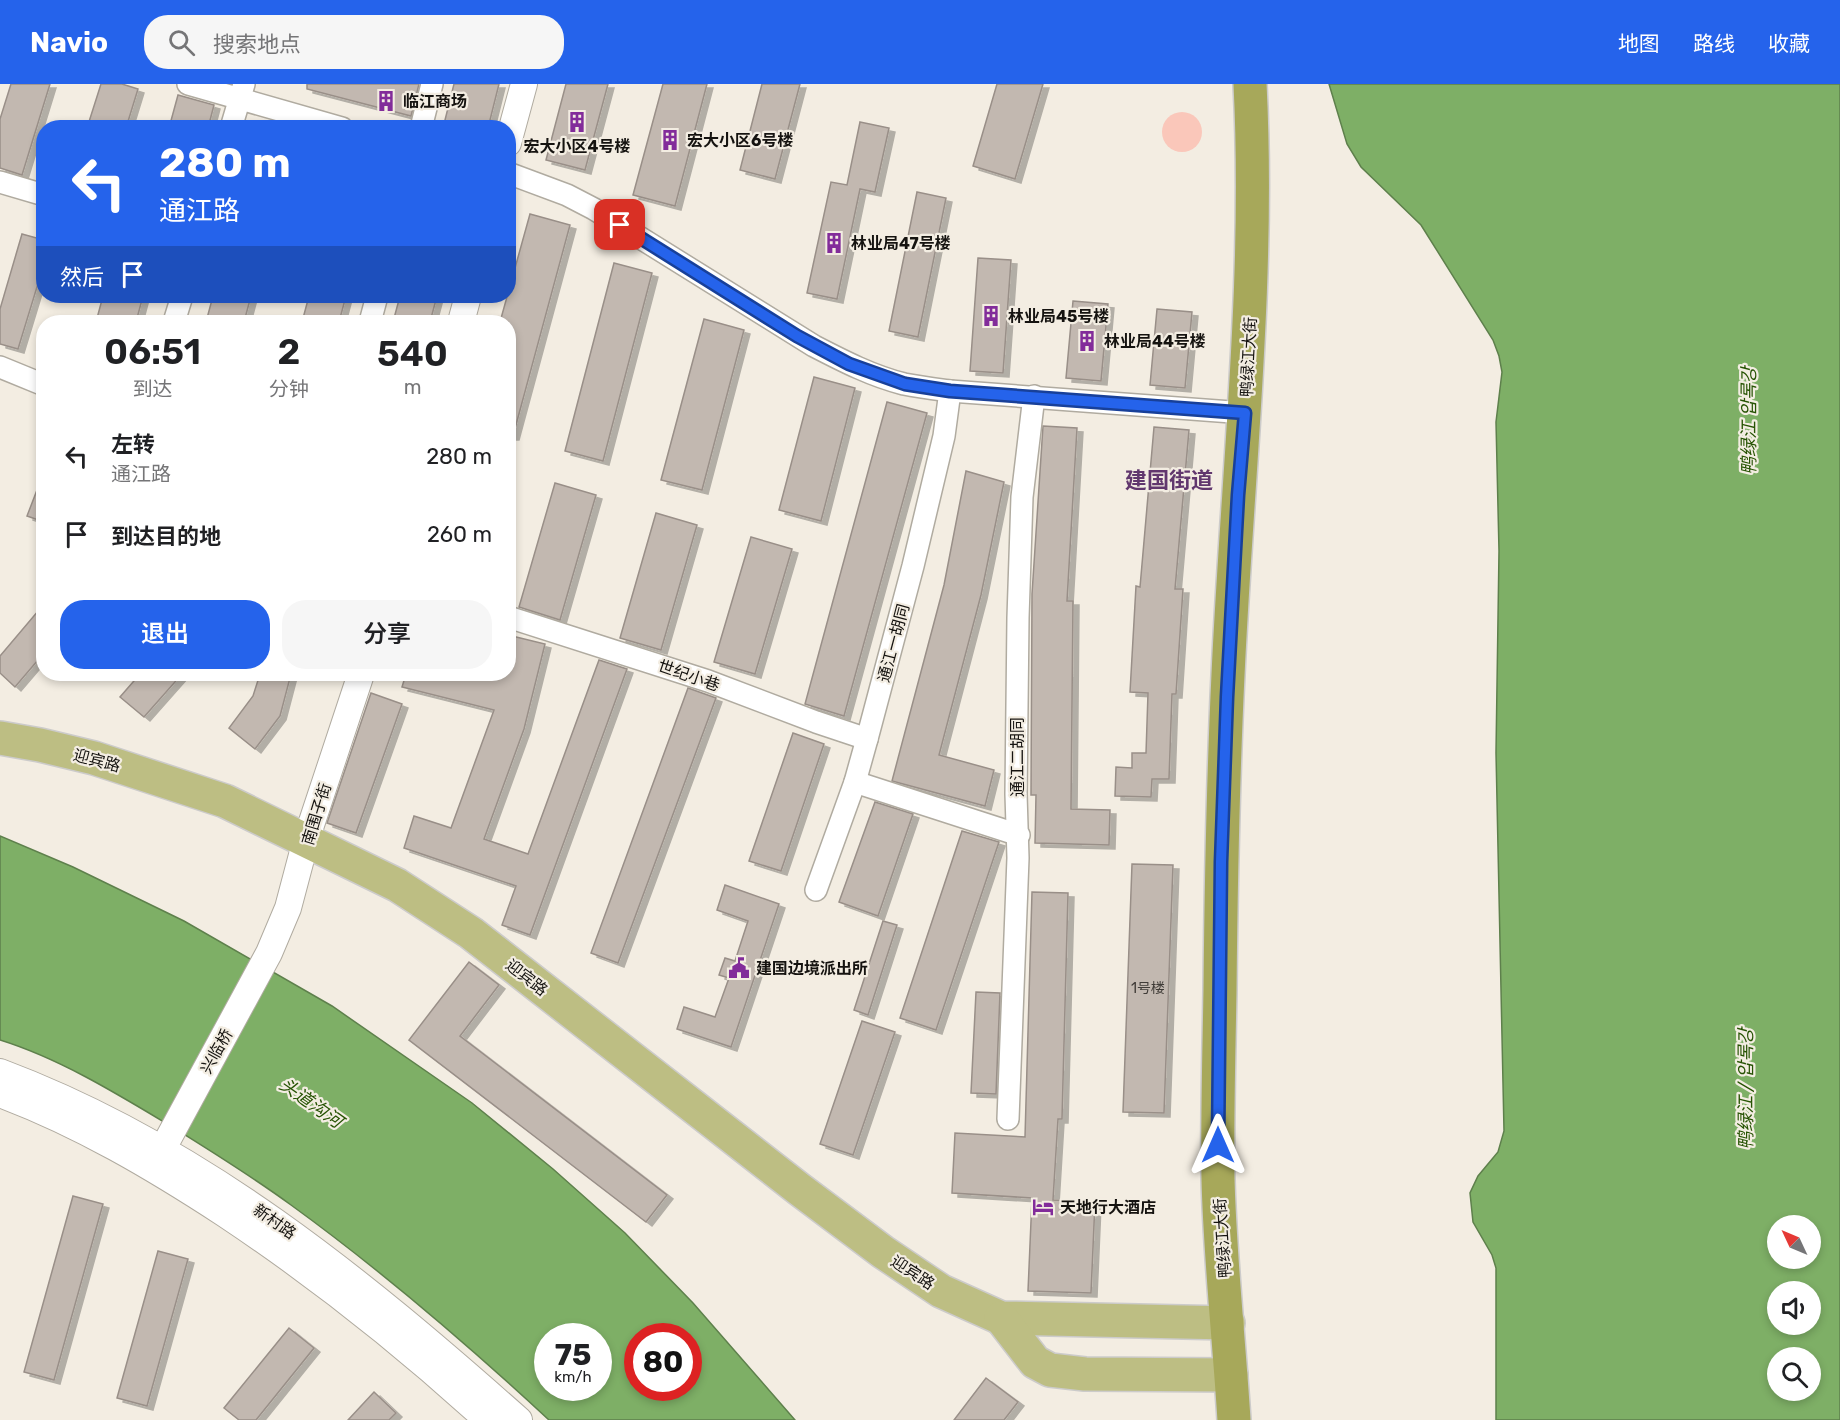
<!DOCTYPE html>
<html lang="zh">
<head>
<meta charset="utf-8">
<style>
  body { margin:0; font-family:Rubik,"Noto Sans SC","Noto Sans KR",sans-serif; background:#f6f6f6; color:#202124; height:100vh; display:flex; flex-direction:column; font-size:22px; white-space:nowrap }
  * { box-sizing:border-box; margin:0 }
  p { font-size:20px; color:#757577 }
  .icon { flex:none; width:33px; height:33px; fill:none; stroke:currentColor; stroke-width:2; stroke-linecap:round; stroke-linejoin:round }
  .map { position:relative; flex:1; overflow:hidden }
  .drawer { position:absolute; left:36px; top:231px; width:480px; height:366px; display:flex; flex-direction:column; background:#fff; border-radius:24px; box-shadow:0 3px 9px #0003 }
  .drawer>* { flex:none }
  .banner { position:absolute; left:36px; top:36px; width:480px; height:183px; border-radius:24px; box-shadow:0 3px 9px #0003; background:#2563eb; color:#fff; overflow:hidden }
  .needle { width:39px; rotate:314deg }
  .tools { position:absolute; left:1767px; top:1131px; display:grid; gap:12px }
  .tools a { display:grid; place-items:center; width:54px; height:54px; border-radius:50%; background:#fff; box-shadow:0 3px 9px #0003; font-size:30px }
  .speed { position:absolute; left:534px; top:1239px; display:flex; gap:12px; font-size:30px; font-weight:700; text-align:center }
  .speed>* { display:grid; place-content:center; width:78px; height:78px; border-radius:50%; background:#fff; box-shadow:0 3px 9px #0003; line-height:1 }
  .speed small { font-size:15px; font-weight:400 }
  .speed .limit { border:9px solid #d22; background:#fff; color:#111 }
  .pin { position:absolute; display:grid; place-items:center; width:51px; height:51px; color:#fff; margin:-26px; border-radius:12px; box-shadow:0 3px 9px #0006 }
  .me { position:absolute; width:66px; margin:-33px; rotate:0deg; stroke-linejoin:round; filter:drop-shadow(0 0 4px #0008) }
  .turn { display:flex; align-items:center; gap:21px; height:126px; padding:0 24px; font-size:27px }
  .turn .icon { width:78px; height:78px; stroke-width:2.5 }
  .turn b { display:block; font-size:42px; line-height:51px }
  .then { display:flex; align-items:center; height:57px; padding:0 24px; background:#0003; gap:12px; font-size:22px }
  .eta { display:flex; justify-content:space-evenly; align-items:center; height:102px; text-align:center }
  .eta b { font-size:36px; font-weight:600; line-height:42px }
  .primary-button { display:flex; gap:12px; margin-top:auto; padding:12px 24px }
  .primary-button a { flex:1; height:69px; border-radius:24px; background:#2563eb; color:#fff; font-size:24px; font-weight:600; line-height:69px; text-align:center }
  .primary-button a+a { background:#f6f6f6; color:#202124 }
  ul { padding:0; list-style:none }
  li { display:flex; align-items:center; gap:18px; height:78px; padding:0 24px }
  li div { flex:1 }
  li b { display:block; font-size:22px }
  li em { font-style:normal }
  header { display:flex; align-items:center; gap:36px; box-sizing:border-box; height:84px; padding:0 30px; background:#2563eb; color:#fff }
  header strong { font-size:28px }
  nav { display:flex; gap:33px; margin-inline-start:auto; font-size:21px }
  .search { width:420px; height:54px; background:#f6f6f6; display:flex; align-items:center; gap:15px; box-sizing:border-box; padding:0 21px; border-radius:24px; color:#757577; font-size:22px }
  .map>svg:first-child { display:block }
</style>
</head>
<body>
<header>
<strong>Navio</strong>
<div class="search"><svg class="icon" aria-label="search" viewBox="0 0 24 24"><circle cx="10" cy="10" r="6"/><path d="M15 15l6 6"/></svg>搜索地点</div>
<nav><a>地图</a><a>路线</a><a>收藏</a></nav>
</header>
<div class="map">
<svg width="1840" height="1336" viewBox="0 0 1840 1336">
  <defs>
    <filter id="shadow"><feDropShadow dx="6" dy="4" stdDeviation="0" flood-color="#0004"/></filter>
  </defs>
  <rect width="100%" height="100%" fill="#f3ede2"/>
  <circle fill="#fac7ba" cx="1182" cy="48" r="20"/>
  <g fill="#7eaf66" stroke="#5e804c" stroke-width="1.5" fill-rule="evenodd">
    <path d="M1329 0H1840V1336H1496V1184L1492 1171 1473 1138 1470 1109 1478 1092 1498 1068 1504 1047 1496 669 1499 467 1496 338 1502 288 1499 272 1493 256 1421 141 1361 83 1347 60ZM1778 1142H1810V1174H1778ZM1778 1208H1810V1240H1778ZM1778 1274H1810V1306H1778Z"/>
    <path d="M0 752 73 783 184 837 332 922 472 1019 553 1085 625 1149 693 1219 795 1336H549C467 1260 382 1187 291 1121 253 1093 214 1069 174 1044 119 1011 61 975 0 956ZM548 1252H598V1304H548ZM638 1252H688V1304H638Z"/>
  </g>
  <g fill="#c2b8b0" stroke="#998f88" stroke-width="1.5" filter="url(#shadow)">
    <path d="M11 0H50L22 91 0 84V35Z"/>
    <path d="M101 0H122L138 5 126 44H87Z"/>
    <path d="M307 0H419L411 32 307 5Z"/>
    <path d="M454 0H499L488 44H443Z"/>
    <path d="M566 0H608L585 86 546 76Z"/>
    <path d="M663 0H707L675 122 633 111Z"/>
    <path d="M762 0H800L775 95 740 86Z"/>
    <path d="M997 0H1043L1015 95 973 82Z"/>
    <path d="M178 11 214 21 208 44H169Z"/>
    <path d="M860 38 889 44 875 108 860 105 837 215 807 209 831 98 847 101Z"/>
    <path d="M917 108 946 114 918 253 889 247Z"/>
    <path d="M530 130 570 141 513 352H508V238H500Z"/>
    <path d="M22 150 44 156V180L18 265 0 260V225Z"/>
    <path d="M978 174 1011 176 1003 289 970 287Z"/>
    <path d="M614 179 652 189 603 377 565 367Z"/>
    <path d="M103 212H143L136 238H96Z"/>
    <path d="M213 212H251L244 238H206Z"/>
    <path d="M309 212H346L339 238H302Z"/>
    <path d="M400 212H437L430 238H393Z"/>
    <path d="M1073 217 1108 220 1101 297 1066 294Z"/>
    <path d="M1157 225 1192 228 1185 304 1150 301Z"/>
    <path d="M704 235 744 246 702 406 661 396Z"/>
    <path d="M814 293 855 304 821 437 779 426Z"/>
    <path d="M887 318 927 329 844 632 805 620Z"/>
    <path d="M1043 342 1077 344 1067 517H1073L1071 725 1110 726 1109 761 1035 759 1036 711H1031L1032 510Z"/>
    <path d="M1154 343 1189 346 1175 505H1183L1176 610H1172L1169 695H1152L1151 713 1115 712 1116 683 1132 684V669H1146L1148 609 1130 608 1136 502 1140 503Z"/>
    <path d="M966 387 1004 398 981 511 939 671 994 686 985 722 892 697 944 501Z"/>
    <path d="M42 393H44V438L27 432Z"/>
    <path d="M555 399 596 411 560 536 519 523Z"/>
    <path d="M656 429 697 441 661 566 620 554Z"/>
    <path d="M751 453 792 465 755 590 714 578Z"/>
    <path d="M44 520V569L15 603 0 589V572Z"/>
    <path d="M508 551 545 560 524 645 484 755 528 770 599 576 627 585 530 851 502 841 516 802 404 764 414 732 451 744 494 626 402 603 406 590H508Z"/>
    <path d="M140 590H182L144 633 120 613Z"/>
    <path d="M260 590H291L280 632 255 665 229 644 253 612Z"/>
    <path d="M688 604 716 614 618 879 591 869Z"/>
    <path d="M371 609 402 620 356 749 327 739Z"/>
    <path d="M793 649 824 660 781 787 749 777Z"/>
    <path d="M875 718 913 730 878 832 839 818Z"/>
    <path d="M962 747 999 758 936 946 900 934Z"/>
    <path d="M1132 780 1173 781 1164 1029 1123 1028Z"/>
    <path d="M725 801 779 820 731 963 677 945 684 923 715 933 729 894 719 891 725 874 735 877 748 837 717 826Z"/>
    <path d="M1032 808 1068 809 1062 1035H1058L1053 1116 1095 1118 1091 1209 1028 1207 1032 1114 952 1109 955 1049 1025 1053Z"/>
    <path d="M883 837 897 841 868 931 854 926Z"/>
    <path d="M469 878 499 901 460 952 667 1111 646 1138 409 956Z"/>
    <path d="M976 908 1000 909 996 1010 971 1009Z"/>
    <path d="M862 937 895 948 853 1071 820 1060Z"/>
    <path d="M73 1112 103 1120 54 1296 24 1288Z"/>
    <path d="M158 1167 188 1175 147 1322 117 1314Z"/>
    <path d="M289 1244 314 1264 256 1336H239L224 1324Z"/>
    <path d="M986 1294 1018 1318 1004 1336H954Z"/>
    <path d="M374 1308 396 1329 389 1336H348Z"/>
  </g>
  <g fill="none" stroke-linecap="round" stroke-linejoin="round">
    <defs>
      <g id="minor">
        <path d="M188 0 342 44"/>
        <path d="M231 44 244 0"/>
        <path d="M421 44 432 0"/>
        <path d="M508 89 567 111 594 125 814 262C843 277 872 292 904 300 919 303 935 305 950 307L1245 329"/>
        <path d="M0 98 44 111"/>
        <path d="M174 238 182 212"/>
        <path d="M370 238 377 212"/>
        <path d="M0 283 44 301"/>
        <path d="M508 533 708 597 816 638 867 655"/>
        <path d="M855 698 1019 751"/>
        <path d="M816 806 855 698 867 655 913 482 944 352 950 307"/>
        <path d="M1008 1035 1018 774 1016 710 1018 534 1022 413 1034 312"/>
      </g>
      <g id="tertiary">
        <path d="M508 59 524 0"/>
        <path d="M461 238 468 212"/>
        <path d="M0 988C200 1063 361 1196 519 1336"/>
        <path d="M0 1010C80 1040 153 1083 225 1130 318 1192 405 1261 487 1336"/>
        <path d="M155 1079 269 869 288 824 306 756 361 590"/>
      </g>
      <g id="primary">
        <path d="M0 654 40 661 94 674 225 717 397 801 471 849 799 1105 883 1168 941 1207 1001 1234 1228 1239"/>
        <path d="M1001 1234 1035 1278 1050 1286 1085 1290 1231 1291"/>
      </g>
      <path id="trunk" d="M1234 1336C1229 1256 1220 1175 1218 1095 1217 1032 1219 969 1220 906 1221 801 1223 696 1228 591 1237 394 1260 197 1250 0"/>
    </defs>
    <use href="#minor" stroke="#b0aba0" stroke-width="24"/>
    <use href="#tertiary" stroke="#b0aba0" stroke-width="28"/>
    <use href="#primary" stroke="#cccbca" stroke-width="36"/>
    <use href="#trunk" stroke="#cccbca" stroke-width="36"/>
    <use href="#minor" stroke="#fff" stroke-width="21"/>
    <use href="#tertiary" stroke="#fff" stroke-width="26"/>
    <use href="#primary" stroke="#bdbe83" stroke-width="33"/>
    <use href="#trunk" stroke="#a7a85a" stroke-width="33"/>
  </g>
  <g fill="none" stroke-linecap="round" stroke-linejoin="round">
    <defs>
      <path id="route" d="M620 141 797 252 849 280 905 300 950 307 1245 329 1238 411 1227 613 1221 778 1218 1061"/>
    </defs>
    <use href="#route" stroke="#184099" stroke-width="15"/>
    <use href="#route" stroke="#2563eb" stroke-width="10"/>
  </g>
  <defs>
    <symbol id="building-bare" viewBox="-9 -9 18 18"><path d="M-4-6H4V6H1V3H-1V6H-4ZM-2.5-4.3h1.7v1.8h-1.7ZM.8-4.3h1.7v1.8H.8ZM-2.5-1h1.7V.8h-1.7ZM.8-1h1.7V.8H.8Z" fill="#822c9a" stroke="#f3ede2" stroke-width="2.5" paint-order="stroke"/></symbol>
    <symbol id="civic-bare" viewBox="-9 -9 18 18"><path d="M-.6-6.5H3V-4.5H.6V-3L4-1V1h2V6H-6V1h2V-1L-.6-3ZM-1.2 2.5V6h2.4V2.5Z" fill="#822c9a" stroke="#f3ede2" stroke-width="2.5" paint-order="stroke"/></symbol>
    <symbol id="hotel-bare" viewBox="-9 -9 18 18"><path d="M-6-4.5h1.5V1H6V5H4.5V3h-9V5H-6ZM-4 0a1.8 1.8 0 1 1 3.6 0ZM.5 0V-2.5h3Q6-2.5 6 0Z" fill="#822c9a" stroke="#f3ede2" stroke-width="2.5" paint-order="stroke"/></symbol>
  </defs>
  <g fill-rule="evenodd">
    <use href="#building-bare" x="371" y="2" width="30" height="30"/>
    <use href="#building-bare" x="562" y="23" width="30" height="30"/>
    <use href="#building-bare" x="655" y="41" width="30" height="30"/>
    <use href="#building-bare" x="819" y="144" width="30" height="30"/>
    <use href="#building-bare" x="976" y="217" width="30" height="30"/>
    <use href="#building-bare" x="1072" y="242" width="30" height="30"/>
    <use href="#civic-bare" x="724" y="869" width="30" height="30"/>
    <use href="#hotel-bare" x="1028" y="1108" width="30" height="30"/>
  </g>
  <g text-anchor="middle" stroke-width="4.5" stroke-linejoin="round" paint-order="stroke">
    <g font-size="14" fill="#403c38">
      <text x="1148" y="909">1号楼</text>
    </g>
    <g font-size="16" font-weight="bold" fill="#151310" stroke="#f3ede2" text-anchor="start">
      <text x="403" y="23">临江商场</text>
      <text x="687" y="62">宏大小区6号楼</text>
      <text x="577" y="68" text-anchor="middle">宏大小区4号楼</text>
      <text x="851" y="165">林业局47号楼</text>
      <text x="1008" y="238">林业局45号楼</text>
      <text x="1104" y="263">林业局44号楼</text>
      <text x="756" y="890">建国边境派出所</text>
      <text x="1060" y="1129">天地行大酒店</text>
    </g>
    <g font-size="16" fill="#151310" stroke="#f3ede2">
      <text transform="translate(1248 273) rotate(-87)" y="6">鸭绿江大街</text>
      <text transform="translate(893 559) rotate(-75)" y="6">通江一胡同</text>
      <text transform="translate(689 591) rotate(19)" y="6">世纪小巷</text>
      <text transform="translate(1017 673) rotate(-90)" y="6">通江二胡同</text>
      <text transform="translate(97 676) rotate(15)" y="6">迎宾路</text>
      <text transform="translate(316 730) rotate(-73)" y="6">南围子街</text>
      <text transform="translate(527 893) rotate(38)" y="6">迎宾路</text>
      <text transform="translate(216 967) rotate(-61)" y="6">兴临桥</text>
      <text transform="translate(275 1137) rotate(35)" y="6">新村路</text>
      <text transform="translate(1222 1154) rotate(-94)" y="6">鸭绿江大街</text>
      <text transform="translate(913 1188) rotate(33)" y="6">迎宾路</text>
    </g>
    <g font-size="18" font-style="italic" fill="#265303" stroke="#f3ede2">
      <text transform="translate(1749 337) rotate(-90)" y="6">鸭绿江 압록강</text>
      <text transform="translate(1746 1005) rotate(-90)" y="6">鸭绿江 / 압록강</text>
      <text transform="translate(311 1019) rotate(35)" y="6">头道沟河</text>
    </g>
    <g font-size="22" font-weight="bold" fill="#61376e" stroke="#f3ede2">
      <text x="1169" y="404">建国街道</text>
    </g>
  </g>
</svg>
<div class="tools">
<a><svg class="needle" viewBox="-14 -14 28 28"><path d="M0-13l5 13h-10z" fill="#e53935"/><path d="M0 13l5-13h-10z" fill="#757577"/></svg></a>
<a><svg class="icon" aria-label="sound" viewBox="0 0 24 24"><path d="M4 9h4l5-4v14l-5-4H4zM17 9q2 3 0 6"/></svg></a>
<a><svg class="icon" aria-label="search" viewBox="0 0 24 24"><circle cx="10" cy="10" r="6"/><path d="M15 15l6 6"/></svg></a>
</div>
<div class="speed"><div>75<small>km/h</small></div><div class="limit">80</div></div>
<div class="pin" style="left:620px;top:141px;background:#d93025"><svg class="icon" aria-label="arrive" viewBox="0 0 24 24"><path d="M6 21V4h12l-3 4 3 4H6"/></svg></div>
<svg class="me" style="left:1218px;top:1061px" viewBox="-20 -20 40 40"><path d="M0-17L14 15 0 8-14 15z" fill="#2563eb" stroke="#fff" stroke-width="4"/></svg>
<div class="banner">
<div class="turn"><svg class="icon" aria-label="left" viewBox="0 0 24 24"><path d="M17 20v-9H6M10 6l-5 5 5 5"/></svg><div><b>280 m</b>通江路</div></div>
<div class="then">然后<svg class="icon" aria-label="arrive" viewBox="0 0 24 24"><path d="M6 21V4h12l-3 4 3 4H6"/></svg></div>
</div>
<section class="drawer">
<div class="eta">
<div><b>06:51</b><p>到达</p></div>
<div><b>2</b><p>分钟</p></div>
<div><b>540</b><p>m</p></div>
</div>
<ul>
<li><svg class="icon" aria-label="left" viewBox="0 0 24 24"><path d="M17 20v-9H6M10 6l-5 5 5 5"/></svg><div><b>左转</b><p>通江路</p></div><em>280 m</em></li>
<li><svg class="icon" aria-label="arrive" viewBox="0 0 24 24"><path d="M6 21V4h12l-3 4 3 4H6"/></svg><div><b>到达目的地</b></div><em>260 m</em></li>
</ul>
<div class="primary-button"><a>退出</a><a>分享</a></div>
</section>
</div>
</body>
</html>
